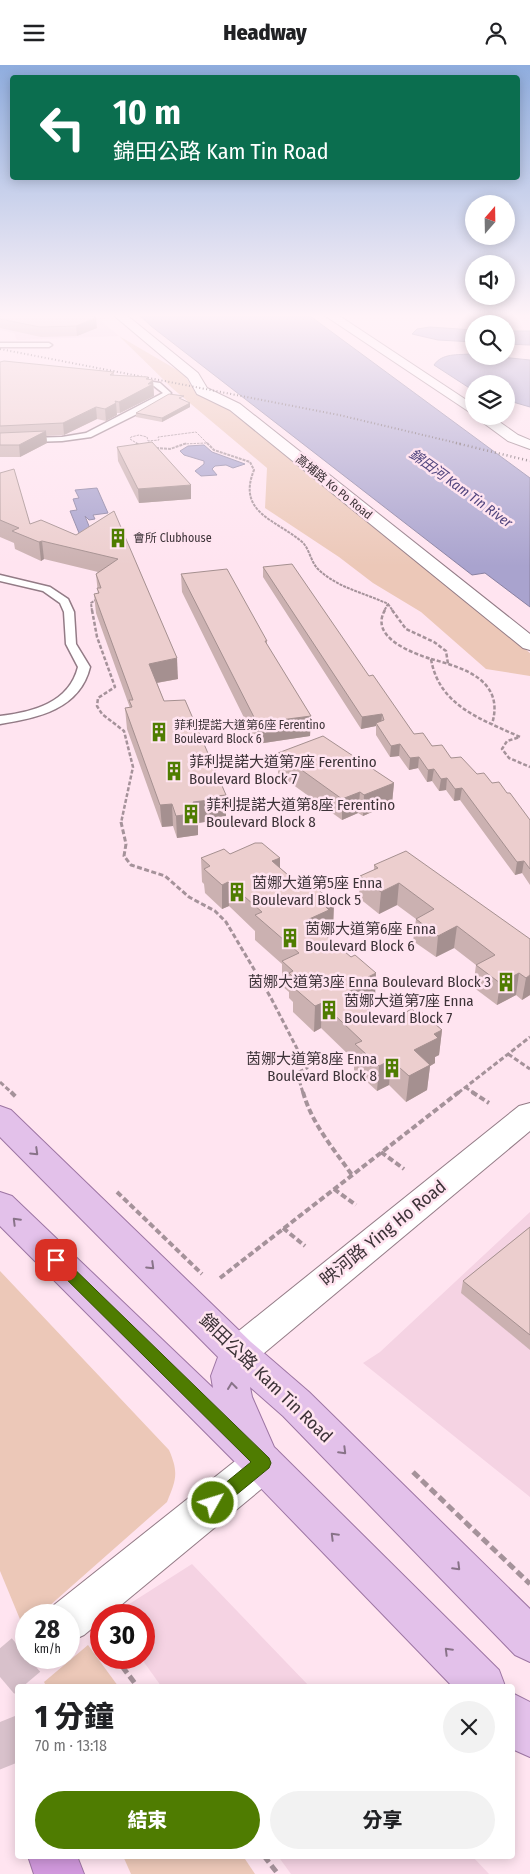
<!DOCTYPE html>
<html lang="zh-TW">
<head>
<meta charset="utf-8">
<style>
  body { margin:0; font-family:"Fira Sans Condensed","Noto Sans TC",sans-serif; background:#f2f2f2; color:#202124; height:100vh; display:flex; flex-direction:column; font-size:19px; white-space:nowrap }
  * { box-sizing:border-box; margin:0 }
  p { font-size:16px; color:#757577 }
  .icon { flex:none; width:28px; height:28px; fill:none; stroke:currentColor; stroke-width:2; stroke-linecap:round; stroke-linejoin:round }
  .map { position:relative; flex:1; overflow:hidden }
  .panel { position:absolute; left:15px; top:1619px; width:500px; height:175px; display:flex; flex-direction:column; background:#fff; border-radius:5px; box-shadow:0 2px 12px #0003 }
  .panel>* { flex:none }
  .top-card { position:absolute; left:10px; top:10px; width:510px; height:105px; border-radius:5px; box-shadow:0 2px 12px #0003; background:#0b6e4f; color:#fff; overflow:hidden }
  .needle { width:32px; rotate:20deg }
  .controls { position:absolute; left:465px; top:130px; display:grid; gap:10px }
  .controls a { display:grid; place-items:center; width:50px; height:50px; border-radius:50%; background:#fff; box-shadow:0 2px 12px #0003; font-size:25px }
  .speed { position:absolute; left:15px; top:1539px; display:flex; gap:10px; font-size:25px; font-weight:700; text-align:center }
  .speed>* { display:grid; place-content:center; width:65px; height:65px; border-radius:50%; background:#fff; box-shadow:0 2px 12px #0003; line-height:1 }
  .speed small { font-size:12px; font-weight:400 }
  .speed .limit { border:8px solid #d22; background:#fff; color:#111 }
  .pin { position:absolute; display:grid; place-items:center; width:42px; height:42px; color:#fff; margin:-21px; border-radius:10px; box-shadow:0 2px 8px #0006 }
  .me { position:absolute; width:55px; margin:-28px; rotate:51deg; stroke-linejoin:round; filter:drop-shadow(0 0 4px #0008) }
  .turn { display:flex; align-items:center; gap:18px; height:105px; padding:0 20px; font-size:22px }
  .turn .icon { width:65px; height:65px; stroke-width:2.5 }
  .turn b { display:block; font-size:35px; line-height:42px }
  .round { display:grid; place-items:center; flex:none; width:52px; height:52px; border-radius:26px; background:#f2f2f2 }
  .headline { display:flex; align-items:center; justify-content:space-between; height:85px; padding:0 20px }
  h1 { font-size:30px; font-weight:800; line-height:38px }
  .button { display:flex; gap:10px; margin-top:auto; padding:10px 20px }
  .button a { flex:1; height:58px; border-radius:30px; background:#4f7c01; color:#fff; font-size:20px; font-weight:800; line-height:58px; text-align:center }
  .button a+a { background:#f2f2f2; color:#202124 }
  header { display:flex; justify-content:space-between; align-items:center; height:65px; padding:0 20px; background:#fff; font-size:22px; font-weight:800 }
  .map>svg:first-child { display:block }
</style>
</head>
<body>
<header><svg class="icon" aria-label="menu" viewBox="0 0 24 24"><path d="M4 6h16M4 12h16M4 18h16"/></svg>Headway<svg class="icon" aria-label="person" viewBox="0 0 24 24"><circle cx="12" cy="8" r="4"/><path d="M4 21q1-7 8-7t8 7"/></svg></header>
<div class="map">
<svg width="530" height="1809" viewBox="0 0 530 1809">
  <rect width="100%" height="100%" fill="#ffe4f0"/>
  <g fill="#f5d3e3">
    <path d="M0 248H110L112 252 100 255 119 271 17 275 14 268 0 265Z"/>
    <path d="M530 1147V1432L363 1298 380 1287Z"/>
    <path d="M192 1499 309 1621H161L141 1593 144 1592V1550H112Z"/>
    <path d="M278 1791H472L489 1809H291Z"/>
  </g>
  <g fill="#ecc8b8">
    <path d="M119 271 184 309 195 327 228 343 530 588V611L486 604 421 547 373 518 339 492 265 443 267 403 172 323Z"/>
    <path d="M0 1206 169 1385C179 1408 176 1415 167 1437L39 1550H26V1562L24 1564 0 1506Z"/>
    <path d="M88 1580 118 1621H46L44 1617Z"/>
    <path d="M123 1791H243L255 1809H131Z"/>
  </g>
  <g fill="#a9a3ce" stroke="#8981a1">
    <path d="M137 248H306L530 413V542L485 508 472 510 151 261Z"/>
    <path d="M430 262 474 265V277L438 275 412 269 417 264Z"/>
    <path d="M506 266H530V280L506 279Z"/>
    <path d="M471 289 530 295V342L506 335V319H474V326L434 300C442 288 458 290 471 289Z"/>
    <path d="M204 380 212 387 245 399 233 403 226 400 215 401 212 404 217 410 201 411 195 406 204 399V396L184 390 180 386 188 381Z"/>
    <path d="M97 423 108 448 93 450 95 454 89 455 85 451 91 466 79 468 70 446 77 445 73 434 79 433 75 425Z"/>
  </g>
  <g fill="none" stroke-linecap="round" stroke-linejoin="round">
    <path stroke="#d8c1cb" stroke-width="44" stroke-dasharray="44 22" stroke-linecap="butt" d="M0 1612 26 1590"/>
    <path stroke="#d8c1cb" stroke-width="44" stroke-dasharray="44 22" stroke-linecap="butt" d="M0 1657 18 1702"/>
    <defs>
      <g id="service">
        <path d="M0 278H49L52 280 49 282H0Z"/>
        <path d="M133 314 160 318 171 328 165 335 91 372 62 376 0 378V374L62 372 86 368 163 328 154 321 130 318Z"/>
        <path d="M0 510 50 522 68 534 74 547 76 579 90 602C80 644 38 653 0 659V651C33 647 69 638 78 602L66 579 64 547 60 538 43 526 0 516Z"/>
      </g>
      <g id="minor">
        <path d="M111 248H124L198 308 207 323 240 339 530 569V585L523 583 230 345 197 329 188 313Z"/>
        <path d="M321 248H335L474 340V350Z"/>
        <path d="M474 351H491L518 370 530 375V384L508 376Z"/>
        <path d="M530 1038V1066L251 1299 238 1304 225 1299 220 1288 225 1277 519 1041Z"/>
        <path d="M263 1379 277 1385 283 1398 277 1411 109 1550H101V1556L84 1570 69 1577V1550H49L54 1540 249 1385Z"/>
      </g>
      <g id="primary">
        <path d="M0 1041 11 1045 251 1277 309 1327 530 1544V1597L515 1590 283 1351 250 1322 252 1332 274 1382 499 1605 505 1621H452L249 1411 0 1161V1127L12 1131 213 1323 211 1311 218 1292 0 1072Z"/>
        <path d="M512 1628 530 1637V1692L512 1684Z"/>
      </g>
      <path id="motorway" d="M28 1791H77L84 1809H34Z"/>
    </defs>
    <use href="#service" stroke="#937b86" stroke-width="3"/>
    <use href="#minor" stroke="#937b86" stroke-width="2"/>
    <use href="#primary" stroke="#9d75a3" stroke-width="2"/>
    <use href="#motorway" stroke="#9d75a3" stroke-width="2"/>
    <g stroke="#a5929a" stroke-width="1" stroke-dasharray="2.5 1" stroke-linecap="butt">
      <path d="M138 379 130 374 131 372 139 370 147 372 148 376 159 375 158 372 196 367 208 379"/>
      <path d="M183 379 206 378"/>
    </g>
    <g stroke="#a5929a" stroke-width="2" stroke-dasharray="3 1" stroke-linecap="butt">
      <path d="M136 378 141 381"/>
      <path d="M207 378 214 385 250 397 254 405C237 447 274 454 301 476 310 483 310 497 319 505 338 523 365 528 388 539L384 546"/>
      <path d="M156 383 170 384 187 378"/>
      <path d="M388 539 393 546"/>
      <path d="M92 546 91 538 97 534"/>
    </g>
    <g stroke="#a5929a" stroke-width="2.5" stroke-dasharray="4 2" stroke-linecap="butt">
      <path d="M92 545 97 572 115 622 98 633 97 641 102 649 124 666 133 702 121 758"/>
      <path d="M385 545C369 572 412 588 431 594 439 641 481 654 520 672L507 676 502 684 509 693 530 702"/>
      <path d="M392 545 406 564 434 577 446 586 448 599"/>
      <path d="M431 594C465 603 505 616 492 659"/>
    </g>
    <g stroke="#a5929a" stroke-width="3" stroke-dasharray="5 2.5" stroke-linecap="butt">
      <path d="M121 757 126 779 124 791 131 800 165 811 189 832 215 846 226 857 271 933 307 1003 297 1008 303 1028"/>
      <path d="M508 989 530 1004"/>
      <path d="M0 1017 12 1028"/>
      <path d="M465 1022 474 1028"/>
      <path d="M458 1028 530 972"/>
    </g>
    <g stroke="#a5929a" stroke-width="4" stroke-dasharray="6 3" stroke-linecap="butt">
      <path d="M11 1027 17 1033"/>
      <path d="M303 1027C312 1059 333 1083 352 1110"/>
      <path d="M472 1027 489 1038"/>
      <path d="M381 1087 404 1104"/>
      <path d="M334 1124 356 1140"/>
      <path d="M117 1127 202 1209"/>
      <path d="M283 1163 305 1181"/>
      <path d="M220 1213 459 1027"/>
    </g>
    <g stroke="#a5929a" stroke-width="5" stroke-dasharray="8 4" stroke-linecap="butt">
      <path d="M413 1407 530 1519"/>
      <path d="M115 1592 137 1621"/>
      <path d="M264 1791 278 1809"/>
    </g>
    <use href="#service" fill="#fff" fill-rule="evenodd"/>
    <use href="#minor" fill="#fff" fill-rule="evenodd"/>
    <use href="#primary" fill="#e3c1ea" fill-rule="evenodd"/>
    <use href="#motorway" fill="#d098dc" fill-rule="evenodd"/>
    <path stroke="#62555b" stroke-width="2" stroke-dasharray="1 2.5" stroke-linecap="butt" d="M0 284 339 350 461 379"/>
    <path stroke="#62555b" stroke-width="2.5" stroke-dasharray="1 3" stroke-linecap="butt" d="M456 378 530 396"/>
  </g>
  <g fill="#cbb1b1">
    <path d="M0 248 97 263 77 271 41 272 0 263Z"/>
    <path d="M0 297 114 307V310L148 312V314L153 315 154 331 120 348H117V350L106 356 97 354 64 370 46 371 47 378 20 392H0Z"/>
    <path d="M184 334 183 335 190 338V342L162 357 136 352V348Z"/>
    <path d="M117 382 191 420V434L139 438 118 396Z"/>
    <path d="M0 408 30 459 76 470 114 446 178 614 157 618 164 636 226 730V751L218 752V755L198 758V770L177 773 173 761 162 762 127 664 125 643H130L96 548 94 529H98L96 509 98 507 44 494 41 496 15 484 14 478 0 472Z"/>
    <path d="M263 502 369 611 414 669 477 709 507 728 530 755V820L522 808 515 810 460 735 454 736 446 725 439 726 432 716 427 717 418 703 409 705 399 691 390 692 376 670V661L361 664 263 512Z"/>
    <path d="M181 509 267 576V580L311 651 310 671 257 679 182 527Z"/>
    <path d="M278 688 394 718 392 738 363 751 358 748 342 755 278 709Z"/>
    <path d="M201 793H280V803L304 824 334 838 333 863 329 865 328 870 326 871 375 934 370 936V941L366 943 384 958 415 947 442 965 439 990 435 992V998L430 1001 427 1025 406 1037 389 1020 377 1026 354 1005V995L321 963 314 967 293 947V937L289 933V927L282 921V899L255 875V866L229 841 222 844 205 828 204 819 202 817Z"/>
    <path d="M374 800 530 874V930L522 935 516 930 497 940 473 922 476 900 454 883 436 892 413 876 416 854 397 840 379 849 359 833 360 811 374 805Z"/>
    <path d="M530 1162V1285L461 1228 463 1216Z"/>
  </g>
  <g fill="#a59090">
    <path d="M96 253 97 263 77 271 76 261Z"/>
    <path d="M148 312 149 318 153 315 154 331 120 348 119 337Z"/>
    <path d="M116 338 117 350 106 356 105 344Z"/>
    <path d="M190 338V342L162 357V353Z"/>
    <path d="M96 342 97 354 64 370 63 358Z"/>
    <path d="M46 366 47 378 20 392 19 380Z"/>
    <path d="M191 420V434L139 438 138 424Z"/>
    <path d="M42 476 44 494 41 496 39 477Z"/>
    <path d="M177 593 178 614 150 619 149 599Z"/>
    <path d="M382 649 381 661 376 658V661L361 664 362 652Z"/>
    <path d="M311 651 310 671 257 679V658Z"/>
    <path d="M400 679 399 691 390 692 391 681Z"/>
    <path d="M419 692 418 703 409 705 410 693Z"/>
    <path d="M434 704 432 716 427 717 428 705Z"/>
    <path d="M447 713 446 725 439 726 441 714Z"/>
    <path d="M394 718 392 738 363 751 364 730Z"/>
    <path d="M462 723 460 735 454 736 455 724Z"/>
    <path d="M360 727 358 748 342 755V734Z"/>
    <path d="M226 730V751L218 752V755L198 758V770L177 773 176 751 193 737 216 731Z"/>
    <path d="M172 739 173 761 162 762 160 740Z"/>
    <path d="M280 793V817L272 796Z"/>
    <path d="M524 796 522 808 515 810 517 797Z"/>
    <path d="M228 817 229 841 222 844V820Z"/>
    <path d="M399 818 397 840 379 849 381 827Z"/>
    <path d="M334 838 333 863 329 865 328 870 306 880 307 855 326 842Z"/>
    <path d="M457 861 454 883 436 892 438 871Z"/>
    <path d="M376 908 375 934 370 936V941L347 953 348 927 368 912Z"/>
    <path d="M519 908 516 930 497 940 500 918Z"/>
    <path d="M530 910V930L522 935 526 913Z"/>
    <path d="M322 938 321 963 314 967 315 941Z"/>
    <path d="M442 965 439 990 435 992V998L430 1001 427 1025 406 1037 409 1011 414 985 434 969Z"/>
    <path d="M391 995 389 1020 377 1026 379 1001Z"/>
  </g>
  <g fill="#eccece" stroke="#a59090">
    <path d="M0 248H87L96 253 76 261 40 262 0 254Z"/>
    <path d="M4 296 114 307 110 310 148 312 146 314 153 315 148 319H153L119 337 115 336 116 338 105 344 96 342 63 358 0 361V297Z"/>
    <path d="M169 329 184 331 179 333 190 338 162 353 136 348Z"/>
    <path d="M46 366 19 380H0V368Z"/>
    <path d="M152 377 191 420 138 424 117 382Z"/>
    <path d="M14 404 30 459 41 455 76 470 114 446 177 593 149 599 164 636 185 635 226 730 216 731 218 734 193 737 197 748 176 751 172 739 160 740 125 643 132 642 129 635H133L94 529 99 528 97 523H101L96 509 118 494 42 476 39 477 12 466 19 463 0 455V408Z"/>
    <path d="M292 499 369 611 373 610 414 669 423 668 432 681 442 680 451 693 461 692 477 709 484 708 492 718 499 717 507 728H510L530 755V804L524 796 517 797 462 723 455 724 447 713 441 714 434 704 428 705 419 692 410 693 400 679 391 681 376 658 384 655 382 649 362 652 263 502Z"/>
    <path d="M227 504 267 576H265L311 651 257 658 181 509Z"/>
    <path d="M323 671 394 718 364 730 360 727 342 734 278 688Z"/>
    <path d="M255 778H262L280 793 272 796 304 824 315 822 334 838 326 842 329 845 307 855 351 892 355 890 376 908 368 912 372 916 348 927 384 958 412 944 415 947 419 945 442 965 434 969 438 973 414 985 430 1000 409 1011 391 995 379 1001 355 979 362 976 322 938 315 941 293 922 300 918 289 908 293 906 282 896 299 888 255 850 262 847 228 817 222 820 204 804 210 801 201 793 224 784 230 789Z"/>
    <path d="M406 786 530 874V910L526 913 519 908 500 918 476 900 495 890 457 861 438 871 416 854 434 844 399 818 381 827 360 811 378 803 374 800Z"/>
    <path d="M530 1162V1270L463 1216Z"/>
  </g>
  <defs><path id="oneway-chevron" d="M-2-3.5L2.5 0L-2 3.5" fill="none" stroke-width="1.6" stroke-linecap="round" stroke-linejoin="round" transform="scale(1.25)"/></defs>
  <g stroke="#887388">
    <use href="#oneway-chevron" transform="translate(35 1087) rotate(44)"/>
    <use href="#oneway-chevron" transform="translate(16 1156) rotate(-135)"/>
    <use href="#oneway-chevron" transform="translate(151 1201) rotate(44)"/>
    <use href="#oneway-chevron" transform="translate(232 1321) rotate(-97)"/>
    <use href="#oneway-chevron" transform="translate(343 1386) rotate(45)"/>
    <use href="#oneway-chevron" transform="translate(334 1471) rotate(-135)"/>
    <use href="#oneway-chevron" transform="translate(457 1502) rotate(45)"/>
    <use href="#oneway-chevron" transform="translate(448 1586) rotate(-135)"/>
  </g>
  <linearGradient id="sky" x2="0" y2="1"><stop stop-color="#8fadde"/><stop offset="0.5" stop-color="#fff3f8"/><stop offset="1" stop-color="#fff3f8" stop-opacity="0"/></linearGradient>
  <rect width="530" height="501" fill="url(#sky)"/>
  <path fill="#4f7c01" stroke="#335101" d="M56 1189 61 1191 269 1393 271 1398 269 1403 219 1444 213 1446 207 1444 205 1438 207 1433 251 1397 51 1199 49 1195 51 1191Z"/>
  <defs>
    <symbol id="building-bare" viewBox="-9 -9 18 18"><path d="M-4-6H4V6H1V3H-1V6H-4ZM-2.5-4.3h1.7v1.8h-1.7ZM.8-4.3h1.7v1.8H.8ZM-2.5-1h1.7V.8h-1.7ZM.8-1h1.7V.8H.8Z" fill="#4f7c01" stroke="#ffe4f0" stroke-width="2.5" paint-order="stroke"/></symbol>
  </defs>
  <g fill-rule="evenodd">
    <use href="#building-bare" x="104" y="459" width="28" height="28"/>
    <use href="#building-bare" x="145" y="653" width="28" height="28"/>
    <use href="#building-bare" x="160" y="692" width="28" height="28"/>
    <use href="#building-bare" x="177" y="735" width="28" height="28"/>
    <use href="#building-bare" x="223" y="813" width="28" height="28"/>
    <use href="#building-bare" x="276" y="859" width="28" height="28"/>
    <use href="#building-bare" x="492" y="903" width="28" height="28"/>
    <use href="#building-bare" x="315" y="931" width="28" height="28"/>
    <use href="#building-bare" x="378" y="989" width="28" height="28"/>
  </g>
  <g text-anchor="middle" stroke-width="5" stroke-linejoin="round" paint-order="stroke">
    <g font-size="12" fill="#3d3338" stroke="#ffe4f0">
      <text transform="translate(334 422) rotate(39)" y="4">高埔路 Ko Po Road</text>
    </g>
    <g font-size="12" fill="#3d3338" stroke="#ffe4f0" text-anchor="start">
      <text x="133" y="477">會所 Clubhouse</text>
      <text x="174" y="664">菲利提諾大道第6座 Ferentino<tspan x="174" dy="14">Boulevard Block 6</tspan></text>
    </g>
    <g font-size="14" font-style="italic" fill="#51457e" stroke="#ffe4f0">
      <text transform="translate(461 423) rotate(36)" y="5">錦田河 Kam Tin River</text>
    </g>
    <g font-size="15" fill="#3d3338" stroke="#ffe4f0" text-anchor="start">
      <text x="189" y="702">菲利提諾大道第7座 Ferentino<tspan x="189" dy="17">Boulevard Block 7</tspan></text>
      <text x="206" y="745">菲利提諾大道第8座 Ferentino<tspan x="206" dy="17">Boulevard Block 8</tspan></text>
      <text x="252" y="823">茵娜大道第5座 Enna<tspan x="252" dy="17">Boulevard Block 5</tspan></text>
      <text x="305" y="869">茵娜大道第6座 Enna<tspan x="305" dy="17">Boulevard Block 6</tspan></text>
      <text x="491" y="922" text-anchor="end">茵娜大道第3座 Enna Boulevard Block 3</text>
      <text x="344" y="941">茵娜大道第7座 Enna<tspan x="344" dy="17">Boulevard Block 7</tspan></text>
      <text x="377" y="999" text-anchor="end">茵娜大道第8座 Enna<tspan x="377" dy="17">Boulevard Block 8</tspan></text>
    </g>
    <g font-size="18" fill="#3d3338" stroke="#ffe4f0">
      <text transform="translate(383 1168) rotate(-39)" y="6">映河路 Ying Ho Road</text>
      <text transform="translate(266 1313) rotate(44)" y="6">錦田公路 Kam Tin Road</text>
    </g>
  </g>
</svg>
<div class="controls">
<a><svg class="needle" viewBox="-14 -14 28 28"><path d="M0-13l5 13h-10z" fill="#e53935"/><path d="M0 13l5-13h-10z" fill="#757577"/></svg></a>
<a><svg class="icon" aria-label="sound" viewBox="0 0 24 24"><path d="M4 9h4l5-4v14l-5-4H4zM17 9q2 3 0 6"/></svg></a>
<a><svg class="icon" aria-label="search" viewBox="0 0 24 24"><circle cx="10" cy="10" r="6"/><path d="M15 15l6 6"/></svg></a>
<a><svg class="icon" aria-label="layers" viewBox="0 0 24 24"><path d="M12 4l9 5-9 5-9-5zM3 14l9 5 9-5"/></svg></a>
</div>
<div class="speed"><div>28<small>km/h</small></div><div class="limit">30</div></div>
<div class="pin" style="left:56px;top:1195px;background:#d93025"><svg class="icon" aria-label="arrive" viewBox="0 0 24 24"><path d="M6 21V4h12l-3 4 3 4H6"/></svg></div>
<svg class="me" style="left:213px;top:1438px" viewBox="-20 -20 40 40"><circle r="17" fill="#4f7c01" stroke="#fff" stroke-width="3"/><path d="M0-11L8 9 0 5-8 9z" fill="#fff"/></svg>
<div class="top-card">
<div class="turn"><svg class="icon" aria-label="left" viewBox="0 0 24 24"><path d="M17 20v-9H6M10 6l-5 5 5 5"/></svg><div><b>10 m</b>錦田公路 Kam Tin Road</div></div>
</div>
<section class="panel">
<div class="headline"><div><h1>1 分鐘</h1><p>70 m · 13:18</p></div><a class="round"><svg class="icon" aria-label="close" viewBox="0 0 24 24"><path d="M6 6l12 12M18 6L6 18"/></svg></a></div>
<div class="button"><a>結束</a><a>分享</a></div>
</section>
</div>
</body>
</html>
